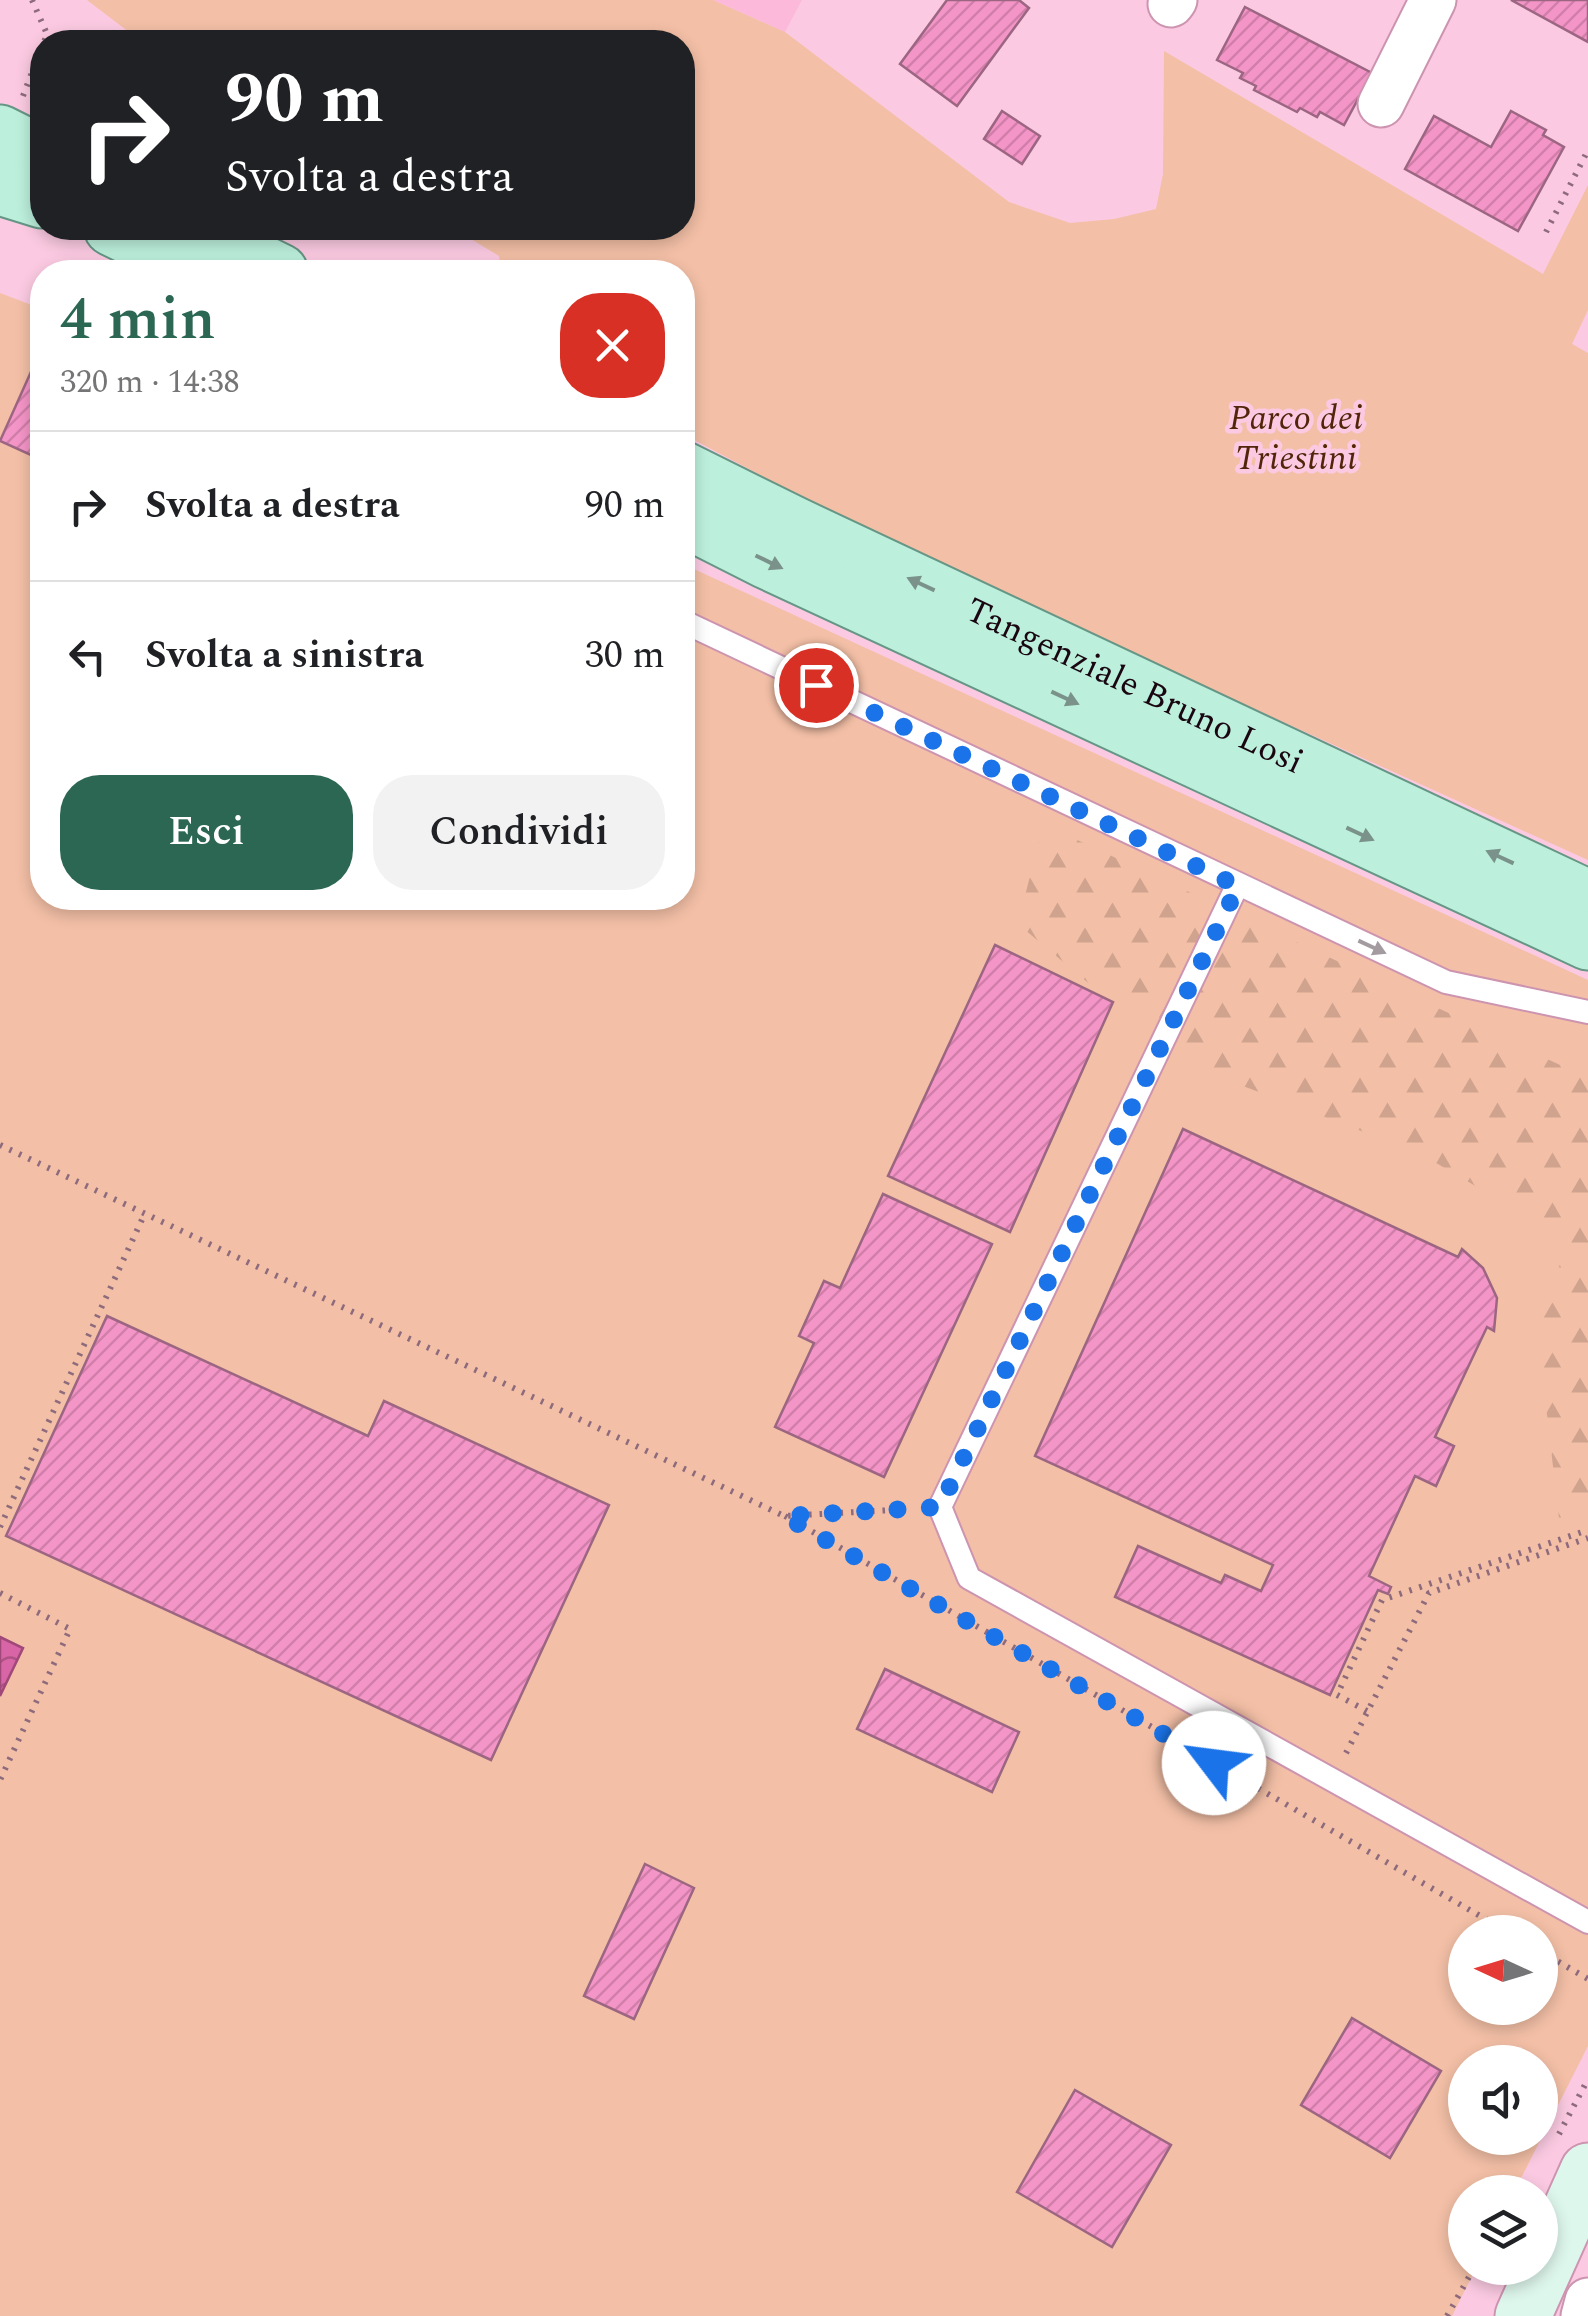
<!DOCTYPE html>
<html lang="it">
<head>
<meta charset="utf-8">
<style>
  body { margin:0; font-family:Spectral,serif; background:#f2f2f2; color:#202124; height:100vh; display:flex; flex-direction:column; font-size:38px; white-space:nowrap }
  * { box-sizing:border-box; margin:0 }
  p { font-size:32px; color:#757577 }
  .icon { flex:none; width:55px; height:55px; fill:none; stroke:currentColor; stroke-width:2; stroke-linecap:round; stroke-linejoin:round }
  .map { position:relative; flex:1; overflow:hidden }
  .details { position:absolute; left:30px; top:260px; width:665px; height:650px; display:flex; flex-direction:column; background:#fff; border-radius:40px; box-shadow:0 5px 15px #0003 }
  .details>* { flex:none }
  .top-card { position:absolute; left:30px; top:30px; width:665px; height:210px; border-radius:40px; box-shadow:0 5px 15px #0003; background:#202124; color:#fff; overflow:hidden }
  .needle { width:65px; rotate:274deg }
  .tools { position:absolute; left:1448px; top:1915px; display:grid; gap:20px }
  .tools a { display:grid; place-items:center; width:110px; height:110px; border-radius:50%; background:#fff; box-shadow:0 5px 15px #0003; font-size:50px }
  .pin { position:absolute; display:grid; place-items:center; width:85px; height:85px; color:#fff; margin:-42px; border:5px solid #fff; border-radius:50%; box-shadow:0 2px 10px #0007 }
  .me { position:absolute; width:110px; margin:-55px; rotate:300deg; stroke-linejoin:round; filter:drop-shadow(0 0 8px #0008) }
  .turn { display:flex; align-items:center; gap:35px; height:210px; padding:0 30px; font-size:45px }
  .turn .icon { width:130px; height:130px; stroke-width:2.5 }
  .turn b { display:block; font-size:70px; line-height:85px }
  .round { display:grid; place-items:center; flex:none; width:105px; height:105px; border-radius:40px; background:#f2f2f2 }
  .overview { display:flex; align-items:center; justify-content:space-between; height:170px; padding:0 30px }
  h1 { font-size:60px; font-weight:600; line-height:75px; color:#2b6752 }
  .cta { display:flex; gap:20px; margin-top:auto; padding:20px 30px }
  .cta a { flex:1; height:115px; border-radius:40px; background:#2b6752; color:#fff; font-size:40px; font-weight:600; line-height:115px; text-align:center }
  .cta a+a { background:#f2f2f2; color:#202124 }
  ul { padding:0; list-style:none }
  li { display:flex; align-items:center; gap:30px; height:150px; padding:0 30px; border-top:2px solid #e0e0e0 }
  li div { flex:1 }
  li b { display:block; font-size:38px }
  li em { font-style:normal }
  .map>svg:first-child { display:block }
</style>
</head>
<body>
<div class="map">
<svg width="1588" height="2316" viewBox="0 0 1588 2316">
  <defs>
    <pattern id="forest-firs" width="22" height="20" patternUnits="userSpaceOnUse" patternTransform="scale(2.5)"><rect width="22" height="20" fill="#f3bfa6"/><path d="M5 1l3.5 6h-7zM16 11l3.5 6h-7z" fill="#d0a38e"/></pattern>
    <pattern id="water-waves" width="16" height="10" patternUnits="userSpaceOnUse" patternTransform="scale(2.5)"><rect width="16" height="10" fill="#d865a5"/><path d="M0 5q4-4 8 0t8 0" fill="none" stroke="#ae5185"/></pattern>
    <pattern id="building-hatch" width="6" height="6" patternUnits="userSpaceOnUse" patternTransform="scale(2.5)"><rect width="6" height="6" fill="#f495c7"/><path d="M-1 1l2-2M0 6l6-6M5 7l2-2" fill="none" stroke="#d17faa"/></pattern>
  </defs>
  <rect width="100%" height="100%" fill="#fbcae2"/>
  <path fill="#fcb9da" d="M713 0H802L785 32Z"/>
  <g fill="#f3bfa6" fill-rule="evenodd">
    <path d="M87 0H713L785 32 1009 202 1070 223 1114 219 1156 209 1163 174 1164 51 1543 274 1588 185V310L1572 344 1588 353V860L886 542 683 434 682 272H501L499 256 453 228H682V42H142Z"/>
    <path d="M0 293 42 309V898H682L683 564 1588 980V2046L1514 2192H1465V2268H1476L1452 2316H0ZM1465 1932H1540V2008H1465ZM1465 2062H1540V2138H1465Z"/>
  </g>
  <path fill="url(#forest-firs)" d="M1043 824 1588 1078V1519L1560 1527 1543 1380 1529 1358 1568 1240 1419 1153 1185 1064 1018 924Z"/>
  <path fill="url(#water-waves)" stroke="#9f4879" stroke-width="2.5" d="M0 1637 23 1648 0 1696Z"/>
  <g fill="url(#building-hatch)" stroke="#9c6682" stroke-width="2.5">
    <path d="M947 0H1019L1029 8 957 106 900 64Z"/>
    <path d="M1511 0H1588V42Z"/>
    <path d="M1245 7 1372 73 1344 125 1320 112 1317 117 1300 108 1297 112 1254 90 1256 86 1240 78 1243 73 1217 60Z"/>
    <path d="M1002 111 1040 136 1022 164 984 139Z"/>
    <path d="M1511 111 1546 130 1543 135 1564 147 1518 231 1405 169 1434 116 1491 147Z"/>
    <path d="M34 365 42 368V460L0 441Z"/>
    <path d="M995 945 1113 1002 1010 1232 888 1176Z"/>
    <path d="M1183 1129 1458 1257 1462 1249 1483 1268 1497 1298 1494 1331 1487 1327 1435 1437 1454 1446 1436 1486 1415 1476 1369 1576 1391 1587 1388 1594 1378 1590 1330 1695 1115 1597 1138 1546 1221 1583 1225 1575 1261 1591 1273 1565 1035 1456Z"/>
    <path d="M883 1194 992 1244 884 1477 775 1427 814 1343 799 1336 824 1281 840 1288Z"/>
    <path d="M107 1316 368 1436 384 1401 609 1505 491 1760 6 1536Z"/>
    <path d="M885 1669 1019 1732 992 1792 857 1729Z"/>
    <path d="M645 1864 694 1888 634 2019 584 1996Z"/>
    <path d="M1352 2018 1441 2071 1390 2158 1301 2105Z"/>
    <path d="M1075 2090 1171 2145 1112 2247 1017 2192Z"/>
  </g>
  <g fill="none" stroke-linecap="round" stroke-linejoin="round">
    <defs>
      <g id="lane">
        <path d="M682 621 1446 982 1588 1012"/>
        <path d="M1237 886 940 1507 969 1578 1588 1922"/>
      </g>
      <g id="street">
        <path d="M1171 4 1174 0"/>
        <path d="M1381 104 1433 0"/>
        <path d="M1584 2316 1588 2301"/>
      </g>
      <path id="secondary" d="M1523 2316 1588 2171"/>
      <g id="primary">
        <path d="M0 133 42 154"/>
        <path d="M0 187 42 200"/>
        <path d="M112 228 203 272"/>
        <path d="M191 228 280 272"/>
        <path id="s1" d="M682 469 795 525 1588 898"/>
        <path d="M682 518 765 560 1588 942"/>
      </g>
    </defs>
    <use href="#lane" stroke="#cd94b0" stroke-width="26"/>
    <use href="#street" stroke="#cd94b0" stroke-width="49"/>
    <use href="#secondary" stroke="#cd94b0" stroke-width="59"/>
    <use href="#primary" stroke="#669685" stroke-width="59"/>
    <g stroke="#8d6b7d" stroke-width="6" stroke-dasharray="2.5 8" stroke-linecap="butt">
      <path d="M32 0 47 34 44 42"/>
      <path d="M23 96 42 46"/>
      <path d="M1546 232 1588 150"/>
      <path d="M0 1145 784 1516 910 1509"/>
      <path d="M785 1516 1508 1932"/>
      <path d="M0 1527 145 1213"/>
      <path d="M0 1593 70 1629 0 1780"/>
      <path d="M1367 1711 1337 1695 1382 1600 1588 1530"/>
      <path d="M1346 1753 1429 1593 1588 1538"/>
      <path d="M1540 1951 1588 1979"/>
      <path d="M1559 2134 1588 2079"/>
      <path d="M1447 2316 1474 2268"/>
    </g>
    <use href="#lane" stroke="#fff" stroke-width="22"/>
    <use href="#street" stroke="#fff" stroke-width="45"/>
    <use href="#secondary" stroke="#def7ed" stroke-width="55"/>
    <use href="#primary" stroke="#bcefdc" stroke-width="55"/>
  </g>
  <defs><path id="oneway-solid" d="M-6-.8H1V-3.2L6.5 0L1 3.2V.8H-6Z" transform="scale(2.5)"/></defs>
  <g fill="#7b928b">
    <use href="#oneway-solid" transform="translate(769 562) rotate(26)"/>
    <use href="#oneway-solid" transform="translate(921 584) rotate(-155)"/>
    <use href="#oneway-solid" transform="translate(1065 698) rotate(25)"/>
    <use href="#oneway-solid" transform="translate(1360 834) rotate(25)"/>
    <use href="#oneway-solid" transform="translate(1500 857) rotate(-155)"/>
  </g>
  <use fill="#a39ba0" href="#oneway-solid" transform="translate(1372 947) rotate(25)"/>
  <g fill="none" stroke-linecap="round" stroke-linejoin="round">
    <path stroke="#1a73e8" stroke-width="18" stroke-dasharray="0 32.4" d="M816 685 1238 886 940 1507 784 1516 1214 1763"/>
  </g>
  <g text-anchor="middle" stroke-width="9" stroke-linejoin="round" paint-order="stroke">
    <g font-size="35" font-style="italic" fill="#52250b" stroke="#fbcae2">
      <text x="1296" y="429">Parco dei<tspan x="1296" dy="40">Triestini</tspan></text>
    </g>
    <g font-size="35" fill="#190611" stroke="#fbcae2">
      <text dy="12" stroke="none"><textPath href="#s1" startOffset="502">Tangenziale Bruno Losi</textPath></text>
    </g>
  </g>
</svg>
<div class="tools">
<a><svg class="needle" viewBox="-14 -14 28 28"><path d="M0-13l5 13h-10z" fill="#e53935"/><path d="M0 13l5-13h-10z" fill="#757577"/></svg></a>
<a><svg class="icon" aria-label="sound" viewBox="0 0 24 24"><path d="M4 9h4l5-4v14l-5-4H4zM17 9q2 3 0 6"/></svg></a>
<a><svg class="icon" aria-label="layers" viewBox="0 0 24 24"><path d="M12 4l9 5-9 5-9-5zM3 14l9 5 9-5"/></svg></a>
</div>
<div class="pin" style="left:816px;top:685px;background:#d93025"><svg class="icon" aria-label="arrive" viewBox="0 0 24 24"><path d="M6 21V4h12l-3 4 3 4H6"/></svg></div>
<svg class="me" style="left:1214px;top:1763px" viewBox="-20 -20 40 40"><circle r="19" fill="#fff"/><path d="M0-13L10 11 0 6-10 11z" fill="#1a73e8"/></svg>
<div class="top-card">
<div class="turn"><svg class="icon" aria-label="right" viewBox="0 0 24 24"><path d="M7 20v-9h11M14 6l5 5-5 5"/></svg><div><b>90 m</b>Svolta a destra</div></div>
</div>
<section class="details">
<div class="overview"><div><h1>4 min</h1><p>320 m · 14:38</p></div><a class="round" style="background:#d93025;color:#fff"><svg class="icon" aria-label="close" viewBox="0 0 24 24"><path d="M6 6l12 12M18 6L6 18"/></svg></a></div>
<ul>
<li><svg class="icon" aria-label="right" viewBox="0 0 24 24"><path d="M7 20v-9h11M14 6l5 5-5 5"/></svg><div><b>Svolta a destra</b></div><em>90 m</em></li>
<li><svg class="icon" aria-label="left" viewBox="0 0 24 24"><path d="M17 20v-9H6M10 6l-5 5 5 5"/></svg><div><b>Svolta a sinistra</b></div><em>30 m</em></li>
</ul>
<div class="cta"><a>Esci</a><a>Condividi</a></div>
</section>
</div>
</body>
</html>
